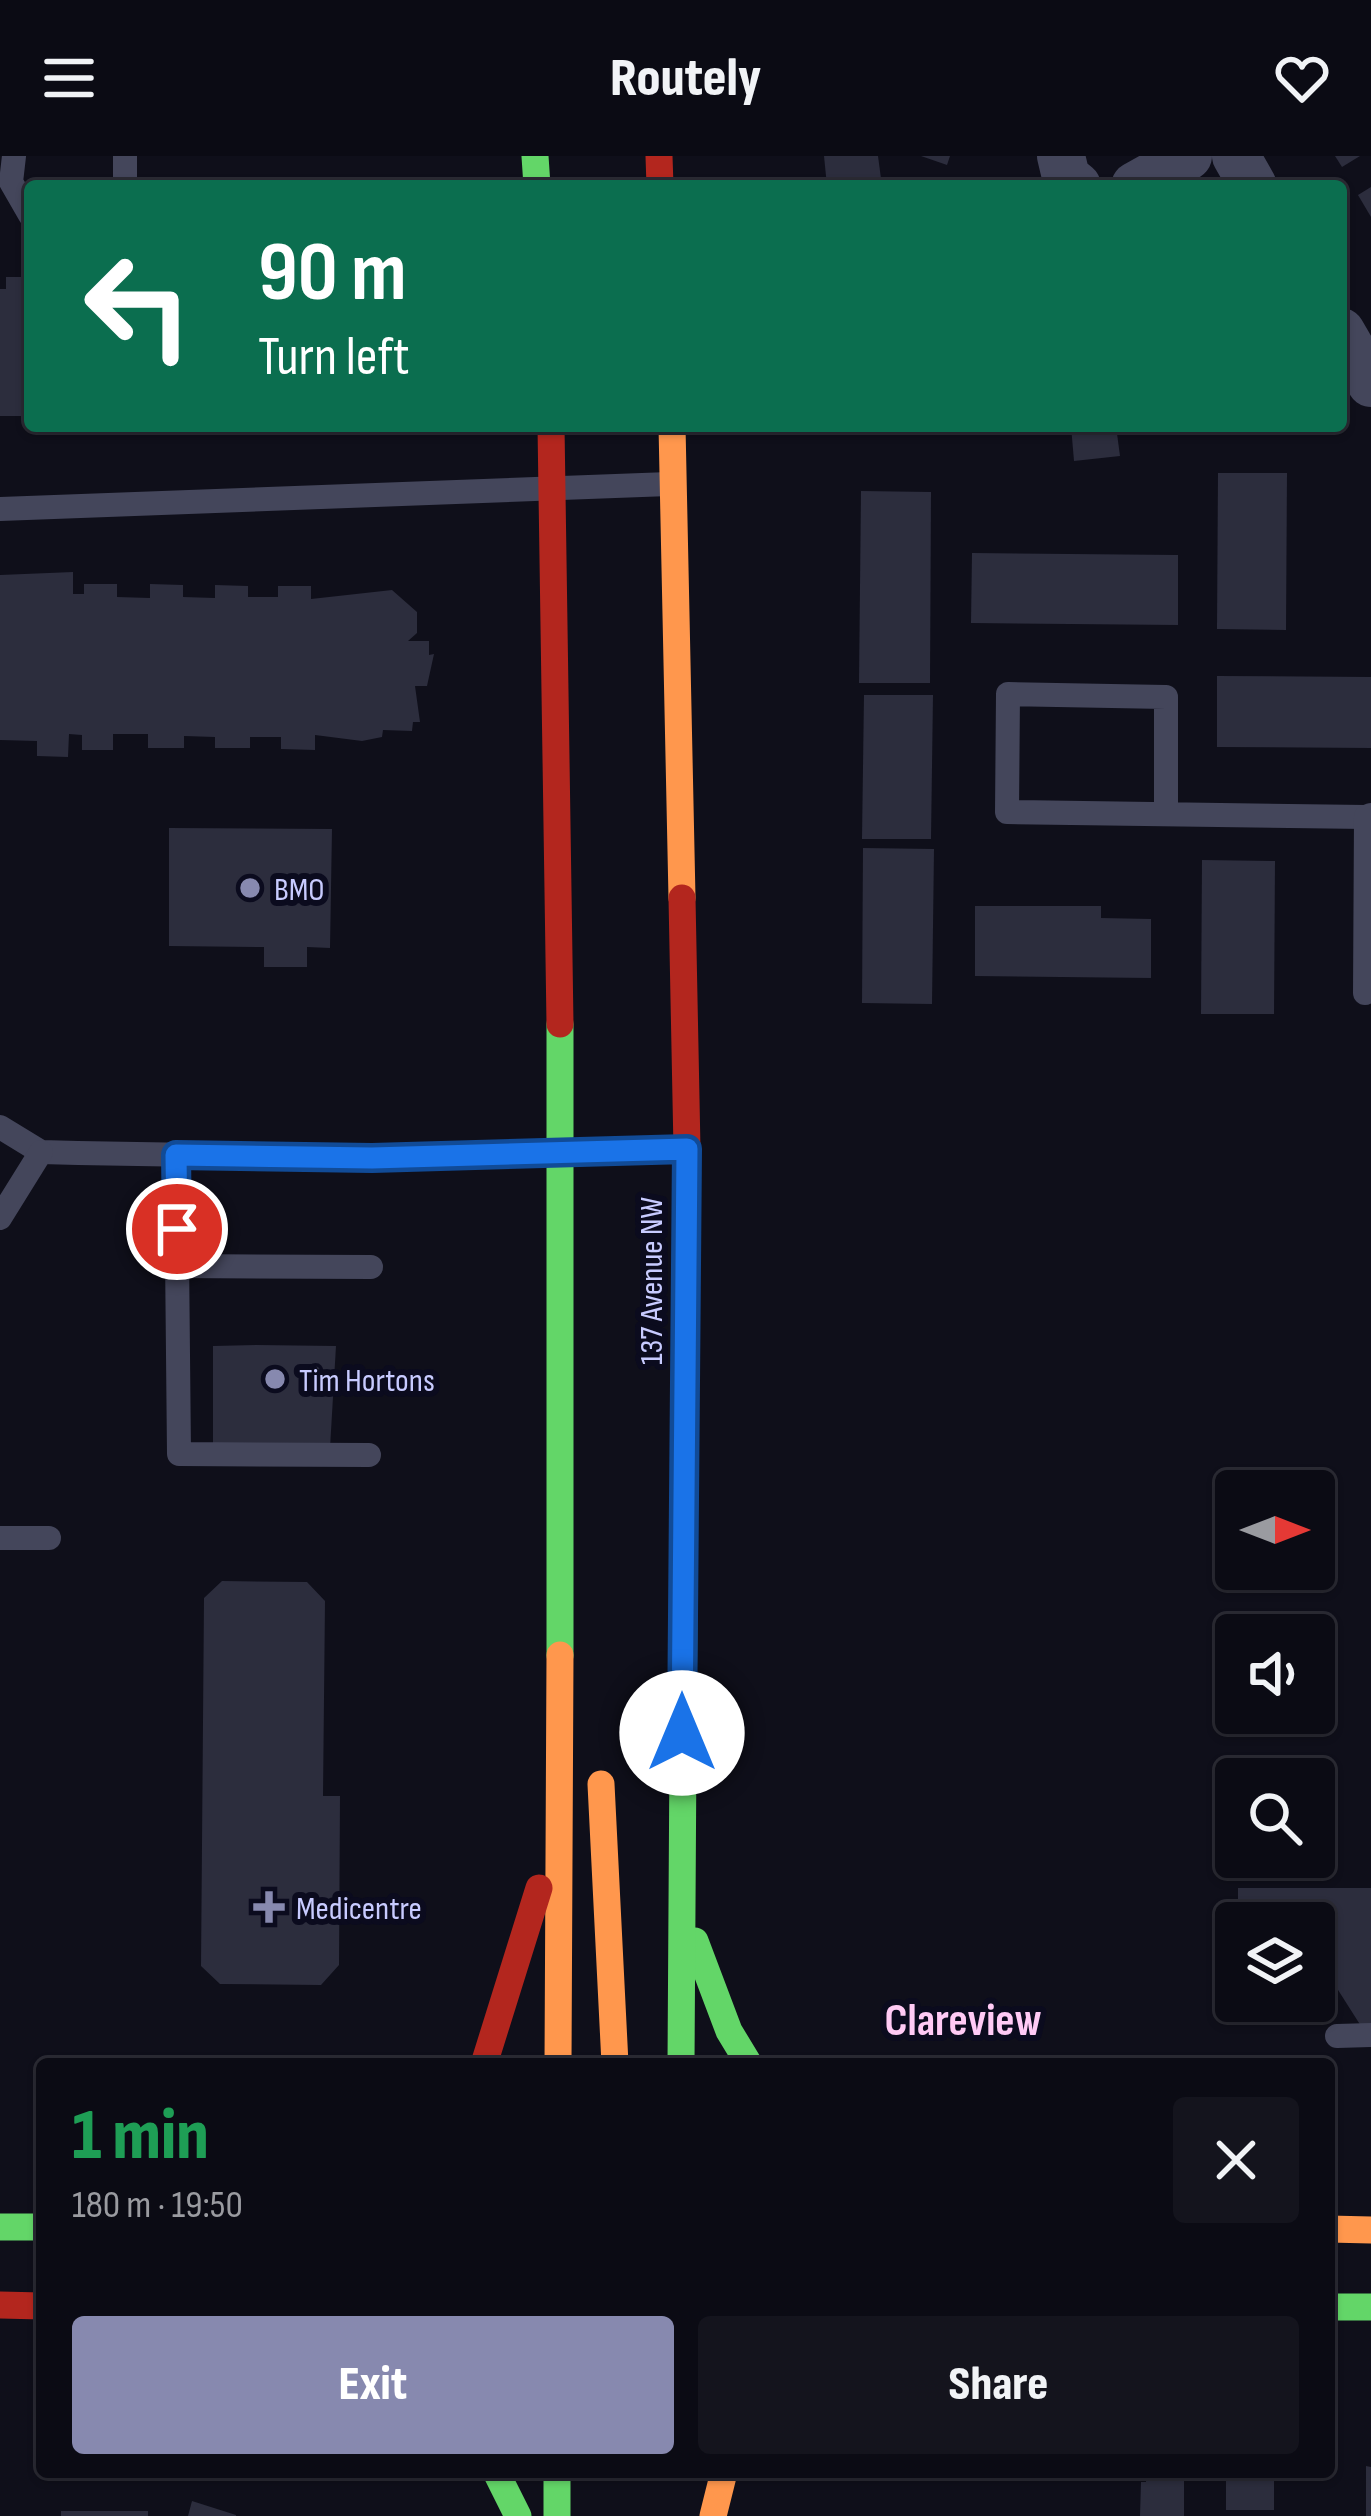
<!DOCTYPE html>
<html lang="en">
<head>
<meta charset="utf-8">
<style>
  body { margin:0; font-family:"Sofia Sans Condensed",sans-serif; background:#14141d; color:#f1f3f6; height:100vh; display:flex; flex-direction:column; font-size:45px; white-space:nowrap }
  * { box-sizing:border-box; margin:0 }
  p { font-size:39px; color:#9a9ba0 }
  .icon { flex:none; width:66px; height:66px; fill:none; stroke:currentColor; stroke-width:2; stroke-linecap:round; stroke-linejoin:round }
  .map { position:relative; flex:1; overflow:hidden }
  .drawer { position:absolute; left:36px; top:1902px; width:1299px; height:420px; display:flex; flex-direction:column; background:#0b0b14; border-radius:12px; box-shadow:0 3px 9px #0004,0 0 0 3px #2b2b34 }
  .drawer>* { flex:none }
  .top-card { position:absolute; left:24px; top:24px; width:1323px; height:252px; border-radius:12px; box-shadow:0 3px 9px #0004,0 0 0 3px #2b2b34; background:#0b6e4f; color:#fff; overflow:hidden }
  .needle { width:78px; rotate:90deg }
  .buttons { position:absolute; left:1215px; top:1314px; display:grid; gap:24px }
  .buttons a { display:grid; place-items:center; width:120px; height:120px; border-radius:12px; background:#0b0b14; box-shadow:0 3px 9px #0004,0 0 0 3px #2b2b34; font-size:60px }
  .pin { position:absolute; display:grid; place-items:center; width:102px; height:102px; color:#fff; margin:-51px; border:6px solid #fff; border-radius:50%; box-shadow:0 3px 12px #0007 }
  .me { position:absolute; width:132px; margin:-66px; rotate:0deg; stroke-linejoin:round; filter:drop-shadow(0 0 9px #0008) }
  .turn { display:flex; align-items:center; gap:42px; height:252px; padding:0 36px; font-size:54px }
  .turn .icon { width:156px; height:156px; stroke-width:2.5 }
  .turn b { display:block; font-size:84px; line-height:102px }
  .round { display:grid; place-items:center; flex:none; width:126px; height:126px; border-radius:12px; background:#14141d }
  .head { display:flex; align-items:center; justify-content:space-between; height:204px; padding:0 36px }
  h1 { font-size:72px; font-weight:800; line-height:90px; color:#1e9e55 }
  .cta { display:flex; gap:24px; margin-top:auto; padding:24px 36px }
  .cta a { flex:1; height:138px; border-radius:12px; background:#8789af; color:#fff; font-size:48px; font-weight:800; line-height:138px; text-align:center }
  .cta a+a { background:#14141d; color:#f1f3f6 }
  header { display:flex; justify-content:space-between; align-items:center; height:156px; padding:0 36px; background:#0b0b14; font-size:54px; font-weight:800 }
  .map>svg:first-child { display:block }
</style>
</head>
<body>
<header><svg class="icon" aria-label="menu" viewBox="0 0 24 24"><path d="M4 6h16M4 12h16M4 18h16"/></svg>Routely<svg class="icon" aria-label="heart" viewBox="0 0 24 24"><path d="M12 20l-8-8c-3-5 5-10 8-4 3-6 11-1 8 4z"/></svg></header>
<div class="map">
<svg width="1371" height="2360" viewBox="0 0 1371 2360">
  <rect width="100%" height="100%" fill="#0f0f1a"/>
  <g fill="#2c2d3d">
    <path d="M824 0H878L882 30H827Z"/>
    <path d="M921 0H950L947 9Z"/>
    <path d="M1335 0H1360L1342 11Z"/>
    <path d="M1371 31V61L1358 39Z"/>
    <path d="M6 121H30V260H0V133H6Z"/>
    <rect x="29" y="270" width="33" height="5"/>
    <path d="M1071 270H1116L1120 300 1074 305Z"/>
    <path d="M1218 317H1287L1286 474 1217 473Z"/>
    <path d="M861 335 931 336 930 527H859Z"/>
    <path d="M972 397 1178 399V469L971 467Z"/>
    <path d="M73 416V438H84V428H117V441L150 442V428L183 429V441L215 442V429L248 430V441H278V430H311V443L392 434 417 456V477L408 485H429V499L434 498 427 530H415L420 566H413L412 575 383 574 382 581 362 585 315 579V594L281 593V581H250V592H215V581L184 580V592H148V578H113V594H82V579L69 578 68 601 37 600V585L0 584V419Z"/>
    <path d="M1217 520 1371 521V592L1217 591Z"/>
    <path d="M864 539H933L931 683H862Z"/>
    <path d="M169 672 332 673 330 792 307 791V811H264V791L169 790Z"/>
    <path d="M863 692 934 693 932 848 862 847Z"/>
    <path d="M1202 704 1275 705 1274 858H1201Z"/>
    <path d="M975 750H1101V762L1151 763V822L975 820Z"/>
    <path d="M257 1189 336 1190 330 1292 213 1291V1190Z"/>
    <path d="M222 1425 307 1426 325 1445 323 1640H340L339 1809 321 1829 220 1828 201 1810 204 1442Z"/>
    <path d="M1238 1732H1371V1878H1366L1326 1815H1314V1767H1238Z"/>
    <path d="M1366 2310 1371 2311V2360H1366Z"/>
    <path d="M1146 2316H1184V2360H1140L1141 2326H1146Z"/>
    <rect x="1226" y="2316" width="48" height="38"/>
    <path d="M192 2345 236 2359V2360H188Z"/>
    <rect x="61" y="2355" width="87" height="5"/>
  </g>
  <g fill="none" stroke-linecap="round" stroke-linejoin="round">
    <g stroke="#44465b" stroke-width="24">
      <path d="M14 0 11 26 30 59"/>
      <path d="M125 0V30"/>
      <path d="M0 353 669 328"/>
      <path d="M1166 657V541L1008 538 1007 656 1366 661"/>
      <path d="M1365 837 1366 661 1371 659"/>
      <path d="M0 971 41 996 78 997 372 1002 686 993"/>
      <path d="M176 999 179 1298 369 1299"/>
      <path d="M0 1062 41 996"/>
      <path d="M178 1110 371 1111"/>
      <path d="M0 1382H49"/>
      <path d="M1337 1880 1371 1879"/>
    </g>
    <g stroke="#44465b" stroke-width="48">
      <path d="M1061 0 1066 21 1077 30"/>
      <path d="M1236 0 1253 30"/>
      <path d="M1135 30 1188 0"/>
      <path d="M1341 176 1371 227"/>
    </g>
    <g stroke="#63d668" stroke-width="27">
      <path d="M535 0 537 30"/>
      <path d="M560 1499V868"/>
      <path d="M695 1785 729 1875 749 1908"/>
      <path d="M681 1908 684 1436"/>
      <path d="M0 2071H42"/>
      <path d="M1329 2151H1371"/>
      <path d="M496 2316 518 2360"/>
      <path d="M557 2316V2360"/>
    </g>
    <g stroke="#ff974d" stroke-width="27">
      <path d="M672 270 682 742"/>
      <path d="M601 1628 615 1908"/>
      <path d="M558 1908 560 1499"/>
      <path d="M1329 2073 1371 2074"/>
      <path d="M713 2360 724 2316"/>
    </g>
    <g stroke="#b3261e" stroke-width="27">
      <path d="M659 0 660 30"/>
      <path d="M551 270 560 868"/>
      <path d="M682 742 687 993 684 1436"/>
      <path d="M484 1908 539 1732"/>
      <path d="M0 2149 42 2150"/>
    </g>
  </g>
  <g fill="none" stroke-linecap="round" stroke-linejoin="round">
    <defs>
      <path id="route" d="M177 1073 176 999 372 1002 687 993 682 1577"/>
    </defs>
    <use href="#route" stroke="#114b97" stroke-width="30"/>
    <use href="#route" stroke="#1a73e8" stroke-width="21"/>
  </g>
  <g fill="#8789af" stroke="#0b0b1e" stroke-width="4.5">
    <circle cx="250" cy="732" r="12"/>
    <circle cx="275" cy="1223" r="12"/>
    <path d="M263 1733h12v12h12v12h-12v12h-12v-12h-12v-12h12z"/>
  </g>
  <g text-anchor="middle" stroke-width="12" stroke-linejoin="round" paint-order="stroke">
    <g font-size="33" fill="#c8cbff" stroke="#0b0b1e" text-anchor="start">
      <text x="274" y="744">BMO</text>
      <text x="299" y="1235">Tim Hortons</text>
      <text x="296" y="1763">Medicentre</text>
    </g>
    <g font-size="33" fill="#c8cbff" stroke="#0b0b1e">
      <text transform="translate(650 1125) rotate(-90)" y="12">137 Avenue NW</text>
    </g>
    <g font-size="45" font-weight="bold" fill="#ffcaf5" stroke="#0b0b1e">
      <text x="963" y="1879">Clareview</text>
    </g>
  </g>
</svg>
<div class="buttons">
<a><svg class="needle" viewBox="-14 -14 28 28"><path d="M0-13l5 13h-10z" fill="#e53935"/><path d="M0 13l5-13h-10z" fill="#9a9ba0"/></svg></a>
<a><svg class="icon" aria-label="sound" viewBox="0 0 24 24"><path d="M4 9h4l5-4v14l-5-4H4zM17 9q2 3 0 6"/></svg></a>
<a><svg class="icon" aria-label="search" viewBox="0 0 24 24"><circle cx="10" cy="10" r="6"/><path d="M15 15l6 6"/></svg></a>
<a><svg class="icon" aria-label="layers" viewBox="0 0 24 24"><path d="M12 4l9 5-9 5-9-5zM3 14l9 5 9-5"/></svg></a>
</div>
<div class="pin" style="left:177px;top:1073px;background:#d93025"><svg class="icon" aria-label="arrive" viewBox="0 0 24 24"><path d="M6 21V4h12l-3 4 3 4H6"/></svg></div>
<svg class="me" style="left:682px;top:1577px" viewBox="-20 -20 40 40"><circle r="19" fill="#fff"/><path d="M0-13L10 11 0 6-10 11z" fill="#1a73e8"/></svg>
<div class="top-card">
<div class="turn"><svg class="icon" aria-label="left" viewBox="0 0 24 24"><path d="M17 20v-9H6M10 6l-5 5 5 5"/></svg><div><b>90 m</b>Turn left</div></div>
</div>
<section class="drawer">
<div class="head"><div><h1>1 min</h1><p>180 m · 19:50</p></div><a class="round"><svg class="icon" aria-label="close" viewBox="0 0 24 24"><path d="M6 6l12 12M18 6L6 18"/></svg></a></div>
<div class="cta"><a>Exit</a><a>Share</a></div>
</section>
</div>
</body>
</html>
